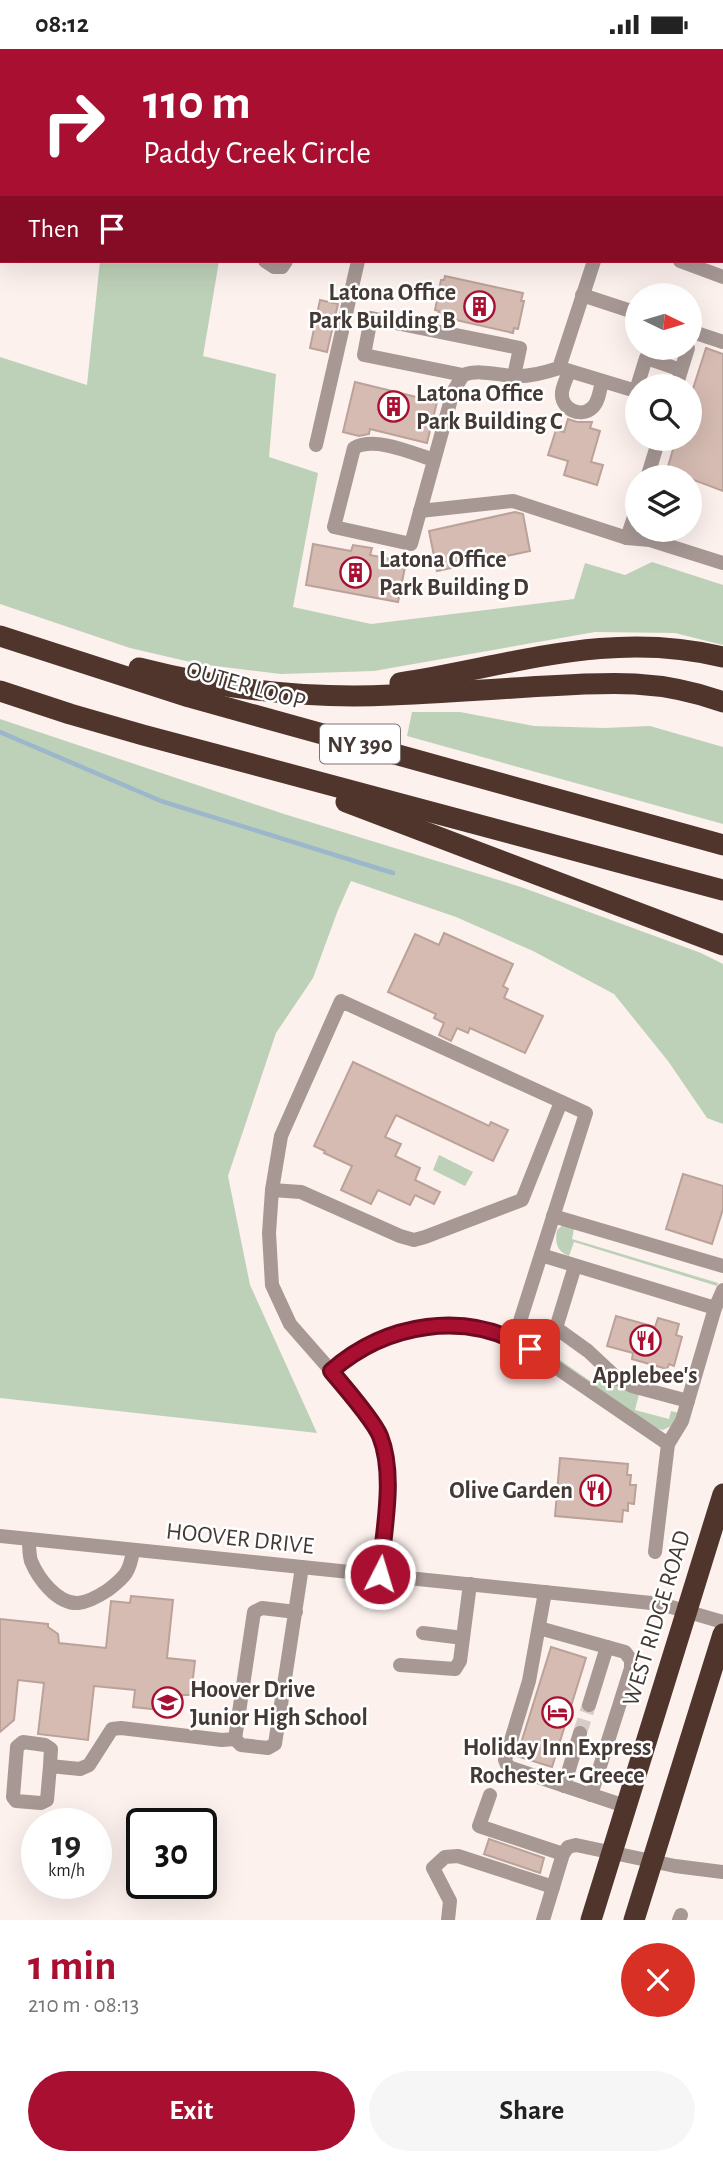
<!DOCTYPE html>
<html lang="en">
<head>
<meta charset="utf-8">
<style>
  body { margin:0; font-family:"Alegreya Sans",sans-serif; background:#f6f6f6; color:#222; height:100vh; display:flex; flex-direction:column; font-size:26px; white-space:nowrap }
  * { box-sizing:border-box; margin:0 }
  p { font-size:23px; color:#767676 }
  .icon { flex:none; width:38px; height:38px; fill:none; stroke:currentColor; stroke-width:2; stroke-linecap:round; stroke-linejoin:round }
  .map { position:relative; height:1871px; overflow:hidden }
  .side { display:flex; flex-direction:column; background:#fff; flex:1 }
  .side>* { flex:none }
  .banner { position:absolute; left:0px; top:0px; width:724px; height:214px; box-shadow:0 7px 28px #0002; background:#a80f30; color:#fff; overflow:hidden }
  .needle { width:46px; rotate:95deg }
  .controls { position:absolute; left:625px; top:234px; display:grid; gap:14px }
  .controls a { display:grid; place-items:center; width:77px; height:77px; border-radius:50%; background:#fff; box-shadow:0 7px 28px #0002; font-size:35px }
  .speed { position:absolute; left:21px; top:1759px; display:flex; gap:14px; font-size:35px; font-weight:700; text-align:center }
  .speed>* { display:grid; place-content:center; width:91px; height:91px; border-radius:50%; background:#fff; box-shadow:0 7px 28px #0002; line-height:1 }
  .speed small { font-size:18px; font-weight:400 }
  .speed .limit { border:4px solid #111; border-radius:10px; background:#fff; color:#111 }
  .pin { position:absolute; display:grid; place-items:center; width:60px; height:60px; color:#fff; margin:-30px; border-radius:14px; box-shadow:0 4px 10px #0006 }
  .me { position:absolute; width:77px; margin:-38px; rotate:5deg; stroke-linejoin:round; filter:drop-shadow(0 0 5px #0008) }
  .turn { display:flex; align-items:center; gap:24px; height:147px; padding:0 28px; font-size:32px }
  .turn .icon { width:91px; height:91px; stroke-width:2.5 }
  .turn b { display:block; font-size:49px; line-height:60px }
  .then { display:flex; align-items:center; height:66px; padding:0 28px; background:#0003; gap:14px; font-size:26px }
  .round { display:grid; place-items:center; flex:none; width:74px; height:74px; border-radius:37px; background:#f6f6f6 }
  .head { display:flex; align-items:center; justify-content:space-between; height:119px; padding:0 28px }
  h1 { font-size:42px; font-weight:700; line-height:52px; color:#a80f30 }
  .cta { display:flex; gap:14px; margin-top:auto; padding:14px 28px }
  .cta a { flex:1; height:80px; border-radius:42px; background:#a80f30; color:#fff; font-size:28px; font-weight:700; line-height:80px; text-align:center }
  .cta a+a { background:#f6f6f6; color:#222 }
  .status { display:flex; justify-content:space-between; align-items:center; height:49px; padding:0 35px; background:#fff; direction:ltr }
  .status svg { height:19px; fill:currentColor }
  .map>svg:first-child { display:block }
</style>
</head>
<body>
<div class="status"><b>08:12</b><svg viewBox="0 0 49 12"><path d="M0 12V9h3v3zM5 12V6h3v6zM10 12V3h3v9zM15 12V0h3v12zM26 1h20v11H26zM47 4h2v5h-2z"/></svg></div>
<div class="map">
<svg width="723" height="1871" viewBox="0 0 723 1871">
  <rect width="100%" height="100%" fill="#fcf1ed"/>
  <g fill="#bdd0b8">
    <path d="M100 212H219L203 307 276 325 269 408 318 424 293 558 371 575 574 550 585 514 625 526 652 513 723 536V596L675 584 595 583 374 622 281 625 199 615 130 599 0 555V308L87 336Z"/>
    <path d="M412 663H460L534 677 605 679 650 677 723 698V775L407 687Z"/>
    <path d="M0 670 284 765 521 838 701 904 723 915V1075L707 1069 668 1012 614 945 533 902 456 868 351 832 338 861 313 929 276 984 228 1127 250 1236 317 1384 0 1349Z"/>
    <path d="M439 1106 473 1123 465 1137 433 1121Z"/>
    <path d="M563 1176 574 1180 572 1190 718 1234 717 1237 574 1193 569 1207C556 1202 555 1193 557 1181Z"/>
    <path d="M527 1288 593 1334 597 1322 629 1341 639 1345 635 1361 669 1370 671 1362 679 1364 675 1375 663 1381 655 1379 526 1291Z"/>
  </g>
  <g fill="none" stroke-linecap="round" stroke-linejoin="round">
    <path stroke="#9cb7cb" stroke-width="4.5" d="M0 683 161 752 393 824"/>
  </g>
  <g fill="#d5bbb2" stroke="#bba299" stroke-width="2">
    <path d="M445 227 523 244 521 252H524L518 280 514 279 513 284 438 267 439 262 435 261 441 231H444Z"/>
    <path d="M320 251 338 255 327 303 310 299Z"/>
    <path d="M706 299 723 305V442L667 421 676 390H690V349Z"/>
    <path d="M355 333 437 353 427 394 370 380 369 385 359 387 343 383Z"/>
    <path d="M568 370 577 373H592L590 379 600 382 591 413 603 416 597 436 564 426 568 412 548 406 556 381 564 383Z"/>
    <path d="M515 463 523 465 530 502 437 522 429 482Z"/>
    <path d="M313 495 351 502 353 496 372 499 370 506 406 513 398 553 306 536Z"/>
    <path d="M444 884 513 915 503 937 508 940 504 949 543 967 525 1004 470 979 468 984 457 979 451 992 439 986 444 974 434 969 436 965 388 943 415 885 439 896Z"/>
    <path d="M353 1013 489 1077 491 1073 508 1081 493 1112 396 1066 385 1088 401 1095 395 1107 420 1119 415 1131 440 1143 434 1155 415 1146 410 1156 378 1141 371 1155 341 1141 352 1117 324 1104 325 1102 314 1097Z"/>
    <path d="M683 1125 723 1137V1160L712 1195 666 1180Z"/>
    <path d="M616 1267 655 1278 658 1269 679 1275 676 1286 682 1288 674 1317 669 1315 667 1320 632 1310 633 1304 607 1297Z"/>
    <path d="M560 1409 628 1415 627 1426H631L630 1436H636L634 1455 628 1454V1462L623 1461 622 1473 555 1467Z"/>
    <path d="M131 1547 173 1551 167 1609 195 1612 191 1646H182L180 1663 133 1658 135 1641 94 1637 88 1691 38 1685 44 1634 18 1631 14 1671 0 1683V1570L48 1575V1578L58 1585 59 1594 106 1599 111 1552 130 1554Z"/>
    <path d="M551 1598 586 1609 552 1718 517 1707Z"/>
    <path d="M489 1790 544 1809 540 1824 484 1805Z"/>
  </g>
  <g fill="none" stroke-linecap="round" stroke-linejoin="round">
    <path stroke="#d7ccc8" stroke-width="14" stroke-dasharray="14 7" stroke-linecap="butt" d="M580 1684 589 1656"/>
    <g stroke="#a79894" stroke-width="14">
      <path d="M199 2 200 0"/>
      <path d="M623 2V0"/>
      <path d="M0 95H2"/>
      <path d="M723 117V118"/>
      <path d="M265 212 274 218H282L286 212"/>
      <path d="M680 212 723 228"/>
      <path d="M582 246 637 264"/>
      <path d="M690 282 723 293"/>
      <path d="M560 319 636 342 637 339"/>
      <path d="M569 322C567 329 563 336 562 343 560 360 581 370 593 358 599 352 600 340 602 332"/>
      <path d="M463 326 364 306 371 269 520 299 514 327"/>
      <path d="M637 338 646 309 681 321"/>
      <path d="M676 338 688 299"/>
      <path d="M316 396 358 212"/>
      <path d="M434 411C412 404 375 387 354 399L334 478 411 495 453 343 463 326C480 320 496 326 514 327 529 328 544 324 559 319L594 212"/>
      <path d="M647 429 659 390"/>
      <path d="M420 462 513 452 627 489 650 491 723 514"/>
      <path d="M627 489 637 459"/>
      <path d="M272 1141 301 1143 400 1187 414 1191 425 1188 522 1151 561 1053"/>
      <path d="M553 1167 723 1217"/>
      <path d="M541 1206 715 1259"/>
      <path d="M575 1217 556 1279 588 1302 618 1330 632 1337 688 1352"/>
      <path d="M331 1322C386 1274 465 1260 529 1300L668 1395"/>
      <path d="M0 1487 661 1555 723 1573"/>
      <path d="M29 1490C29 1497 29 1505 31 1512 38 1529 57 1555 78 1554 89 1553 99 1547 108 1541 125 1528 130 1523 133 1501"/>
      <path d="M655 1503 668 1395 682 1372 715 1259 723 1241"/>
      <path d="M380 1525 388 1437 387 1417 379 1385 340 1332 290 1275 272 1236 269 1184 272 1141 281 1087 341 952 586 1064 514 1291"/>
      <path d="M545 1543 529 1632 505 1711 508 1718 625 1757"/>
      <path d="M296 1563 262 1559 254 1563 235 1690 241 1696 268 1699 275 1695 302 1518"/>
      <path d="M539 1579 625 1603 631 1611V1619L591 1746"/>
      <path d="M423 1584 463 1589"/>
      <path d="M400 1616 455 1620 460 1612 470 1535"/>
      <path d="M589 1656 607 1598"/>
      <path d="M50 1717 51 1700 45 1696 23 1693 17 1698 13 1748 16 1752 41 1754 47 1751 50 1717 80 1720 89 1716 112 1680 121 1679 222 1691 235 1690"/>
      <path d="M564 1737 580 1684"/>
      <path d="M490 1746 479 1777 563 1805"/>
      <path d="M448 1871 450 1852 433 1819 445 1808 458 1807 553 1838"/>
      <path d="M543 1871 563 1805 568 1798 576 1796 675 1817 723 1823"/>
      <path d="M679 1871 681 1866"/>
    </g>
    <g stroke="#50352d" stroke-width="21">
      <path d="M0 587 189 648 723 796"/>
      <path d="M139 619C221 640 306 650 391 646 437 644 483 641 529 638 600 634 655 628 723 653"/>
      <path d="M400 634C511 617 609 580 723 608"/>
      <path d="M0 642 70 665 143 686 723 841"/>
      <path d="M346 753 723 896"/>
      <path d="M591 1871 723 1445"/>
      <path d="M634 1871 723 1585"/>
    </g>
  </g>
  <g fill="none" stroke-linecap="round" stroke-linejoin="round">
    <defs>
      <path id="route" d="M380 1525C383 1483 396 1427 380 1387 374 1372 343 1336 331 1322 386 1274 466 1260 530 1300"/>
    </defs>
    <use href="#route" stroke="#6d0a1f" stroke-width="18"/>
    <use href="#route" stroke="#a80f30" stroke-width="12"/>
  </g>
  <defs>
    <symbol id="building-ring" viewBox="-11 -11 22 22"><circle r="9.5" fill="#fff" stroke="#a80f30" stroke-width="1.5"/><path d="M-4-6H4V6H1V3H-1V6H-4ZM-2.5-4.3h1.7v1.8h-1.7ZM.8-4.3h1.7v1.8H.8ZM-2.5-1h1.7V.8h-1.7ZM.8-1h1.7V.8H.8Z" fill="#a80f30"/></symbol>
    <symbol id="restaurant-ring" viewBox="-11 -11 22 22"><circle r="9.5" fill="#fff" stroke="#a80f30" stroke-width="1.5"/><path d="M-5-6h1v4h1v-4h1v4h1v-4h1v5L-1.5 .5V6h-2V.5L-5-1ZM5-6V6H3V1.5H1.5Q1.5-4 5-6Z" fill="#a80f30"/></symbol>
    <symbol id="school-ring" viewBox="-11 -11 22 22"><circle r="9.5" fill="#fff" stroke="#a80f30" stroke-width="1.5"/><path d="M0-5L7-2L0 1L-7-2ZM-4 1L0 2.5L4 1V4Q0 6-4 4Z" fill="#a80f30"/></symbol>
    <symbol id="hotel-ring" viewBox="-11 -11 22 22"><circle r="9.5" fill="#fff" stroke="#a80f30" stroke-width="1.5"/><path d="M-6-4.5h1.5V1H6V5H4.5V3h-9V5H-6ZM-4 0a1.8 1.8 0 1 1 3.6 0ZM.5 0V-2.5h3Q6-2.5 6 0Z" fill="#a80f30"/></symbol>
  </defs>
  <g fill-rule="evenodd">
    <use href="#building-ring" x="462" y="240" width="35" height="35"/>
    <use href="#building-ring" x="376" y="340" width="35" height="35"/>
    <use href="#building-ring" x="338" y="506" width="35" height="35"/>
    <use href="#restaurant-ring" x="628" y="1274" width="35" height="35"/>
    <use href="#restaurant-ring" x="578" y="1424" width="35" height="35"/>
    <use href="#school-ring" x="150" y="1636" width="35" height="35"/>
    <use href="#hotel-ring" x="540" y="1646" width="35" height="35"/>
  </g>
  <g text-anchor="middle" stroke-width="5" stroke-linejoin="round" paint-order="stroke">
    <rect fill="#fff" stroke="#7c7472" stroke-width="2" x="320" y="675.5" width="80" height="39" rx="5"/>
    <g font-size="23" font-weight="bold" fill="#443935">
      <text x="360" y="703">NY 390</text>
    </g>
    <g font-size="24" font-weight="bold" fill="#443935" stroke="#fff" text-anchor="start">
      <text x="456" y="251" text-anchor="end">Latona Office<tspan x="456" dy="28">Park Building B</tspan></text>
      <text x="416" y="352">Latona Office<tspan x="416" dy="28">Park Building C</tspan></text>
      <text x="379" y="518">Latona Office<tspan x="379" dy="28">Park Building D</tspan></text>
      <text x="645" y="1334" text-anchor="middle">Applebee's</text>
      <text x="573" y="1449" text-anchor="end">Olive Garden</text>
      <text x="190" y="1648">Hoover Drive<tspan x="190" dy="28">Junior High School</tspan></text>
      <text x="557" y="1706" text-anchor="middle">Holiday Inn Express<tspan x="557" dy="28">Rochester - Greece</tspan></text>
    </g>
    <g font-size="24" fill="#443935" stroke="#fff">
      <text transform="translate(246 636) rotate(16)" y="8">OUTER LOOP</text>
      <text transform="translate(240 1489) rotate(6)" y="8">HOOVER DRIVE</text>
      <text transform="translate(656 1569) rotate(-73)" y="8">WEST RIDGE ROAD</text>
    </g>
  </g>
</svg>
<div class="controls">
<a><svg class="needle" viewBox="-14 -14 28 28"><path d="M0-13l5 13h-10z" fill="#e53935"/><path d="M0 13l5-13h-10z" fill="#767676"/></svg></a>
<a><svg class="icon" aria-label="search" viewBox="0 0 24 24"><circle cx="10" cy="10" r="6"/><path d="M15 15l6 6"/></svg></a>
<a><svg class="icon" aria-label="layers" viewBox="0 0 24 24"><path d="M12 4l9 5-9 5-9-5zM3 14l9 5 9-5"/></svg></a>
</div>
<div class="speed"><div>19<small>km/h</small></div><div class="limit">30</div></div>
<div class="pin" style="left:530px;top:1300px;background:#d93025"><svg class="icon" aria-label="arrive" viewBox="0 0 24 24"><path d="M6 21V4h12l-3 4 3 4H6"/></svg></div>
<svg class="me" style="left:380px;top:1525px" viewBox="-20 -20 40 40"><circle r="17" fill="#a80f30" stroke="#fff" stroke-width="3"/><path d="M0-11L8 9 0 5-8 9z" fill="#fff"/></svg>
<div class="banner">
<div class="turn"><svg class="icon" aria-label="right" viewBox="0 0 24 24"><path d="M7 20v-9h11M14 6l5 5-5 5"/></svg><div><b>110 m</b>Paddy Creek Circle</div></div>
<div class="then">Then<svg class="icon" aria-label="arrive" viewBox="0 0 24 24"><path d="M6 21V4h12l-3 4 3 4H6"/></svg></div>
</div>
</div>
<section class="side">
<div class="head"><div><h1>1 min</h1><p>210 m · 08:13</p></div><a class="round" style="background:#d93025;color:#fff"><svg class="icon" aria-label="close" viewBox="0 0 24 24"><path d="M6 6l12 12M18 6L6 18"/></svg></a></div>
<div class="cta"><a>Exit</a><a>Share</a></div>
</section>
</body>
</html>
